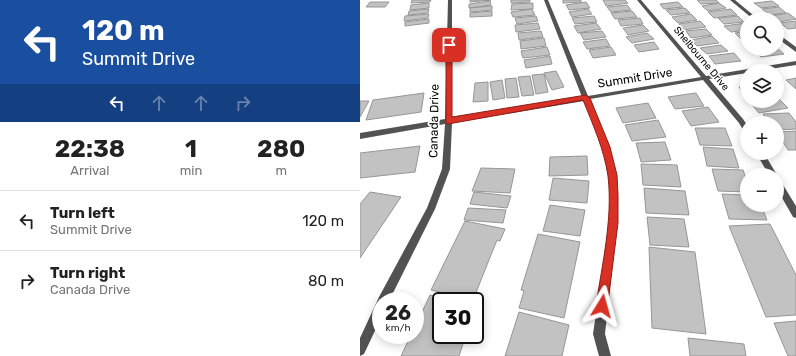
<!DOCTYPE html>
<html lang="en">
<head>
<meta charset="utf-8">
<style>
  body { margin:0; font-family:Rubik,sans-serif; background:#f6f6f6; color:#222; height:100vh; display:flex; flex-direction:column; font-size:15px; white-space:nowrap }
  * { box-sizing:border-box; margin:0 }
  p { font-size:13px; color:#767676 }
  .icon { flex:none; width:22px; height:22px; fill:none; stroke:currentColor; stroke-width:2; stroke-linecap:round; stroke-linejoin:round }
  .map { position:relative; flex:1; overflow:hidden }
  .side { display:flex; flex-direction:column; background:#fff; width:360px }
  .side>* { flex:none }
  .hud { background:#1a4fa0; color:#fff; overflow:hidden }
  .controls { position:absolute; left:380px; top:12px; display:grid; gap:8px }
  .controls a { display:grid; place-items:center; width:44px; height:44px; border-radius:50%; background:#fff; box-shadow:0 2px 10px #0003; font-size:20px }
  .speed { position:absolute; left:12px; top:292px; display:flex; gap:8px; font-size:20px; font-weight:700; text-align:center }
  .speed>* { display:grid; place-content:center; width:52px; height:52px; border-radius:50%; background:#fff; box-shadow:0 2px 10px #0003; line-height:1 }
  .speed small { font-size:10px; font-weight:400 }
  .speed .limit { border:2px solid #111; border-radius:6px; background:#fff; color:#111 }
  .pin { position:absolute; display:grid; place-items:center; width:34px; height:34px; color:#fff; margin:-17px; border-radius:8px; box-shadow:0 2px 6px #0006 }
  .me { position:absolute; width:44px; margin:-22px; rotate:8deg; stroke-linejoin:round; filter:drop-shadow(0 0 3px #0008) }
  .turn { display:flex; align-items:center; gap:14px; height:84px; padding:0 16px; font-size:18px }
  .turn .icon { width:52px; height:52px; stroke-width:2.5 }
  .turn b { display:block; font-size:28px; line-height:34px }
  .lanes { display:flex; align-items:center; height:38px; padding:0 16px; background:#0003; justify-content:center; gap:20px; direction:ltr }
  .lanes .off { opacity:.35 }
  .eta { display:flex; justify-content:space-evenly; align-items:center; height:68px; text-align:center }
  .eta b { font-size:24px; font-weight:700; line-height:28px }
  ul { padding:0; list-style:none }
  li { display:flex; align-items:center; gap:12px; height:60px; padding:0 16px; border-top:1px solid #e0e0e0 }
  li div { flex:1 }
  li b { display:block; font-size:15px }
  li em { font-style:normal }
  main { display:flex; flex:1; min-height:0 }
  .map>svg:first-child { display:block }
</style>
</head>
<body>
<main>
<section class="side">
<div class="hud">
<div class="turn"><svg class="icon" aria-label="left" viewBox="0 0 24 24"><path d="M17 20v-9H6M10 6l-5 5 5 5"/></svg><div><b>120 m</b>Summit Drive</div></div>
<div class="lanes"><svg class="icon" aria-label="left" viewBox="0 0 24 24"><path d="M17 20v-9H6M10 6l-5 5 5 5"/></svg><svg class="icon off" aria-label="ahead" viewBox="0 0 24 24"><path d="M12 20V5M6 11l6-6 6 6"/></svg><svg class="icon off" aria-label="ahead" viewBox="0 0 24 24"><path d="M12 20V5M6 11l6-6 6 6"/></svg><svg class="icon off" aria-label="right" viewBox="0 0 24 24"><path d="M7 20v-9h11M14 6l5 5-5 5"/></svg></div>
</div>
<div class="eta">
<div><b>22:38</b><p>Arrival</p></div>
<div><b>1</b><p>min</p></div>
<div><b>280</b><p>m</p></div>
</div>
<ul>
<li><svg class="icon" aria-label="left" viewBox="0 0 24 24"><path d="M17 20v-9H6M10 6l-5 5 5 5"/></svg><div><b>Turn left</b><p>Summit Drive</p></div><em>120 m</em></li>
<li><svg class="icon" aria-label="right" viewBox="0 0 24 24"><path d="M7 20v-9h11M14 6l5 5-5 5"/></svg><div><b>Turn right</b><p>Canada Drive</p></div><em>80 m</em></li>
</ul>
</section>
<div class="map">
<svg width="436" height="356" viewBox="0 0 436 356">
  <rect width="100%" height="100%" fill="#fff"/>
  <g fill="#c2c2c2" stroke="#969696">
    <path d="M52 0H71L70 2 51 3Z"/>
    <path d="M110 0H131L110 2Z"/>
    <path d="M151 0H170V2L151 3Z"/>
    <path d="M203 0H221V2L203 3Z"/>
    <path d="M243 0H265L268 3 246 6Z"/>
    <path d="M337 0H356L359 3 341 4Z"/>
    <path d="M130 1 131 5 109 8V4Z"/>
    <path d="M412 1 419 6 401 8 394 3Z"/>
    <path d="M10 2H29L25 7H6Z"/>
    <path d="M226 2 230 8 209 10 206 5Z"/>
    <path d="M318 2 323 7 304 9 300 4Z"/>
    <path d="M69 3V8L50 10 51 5Z"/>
    <path d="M173 3V9L151 10 152 4Z"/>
    <path d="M359 3 366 8 348 11 342 6Z"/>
    <path d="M267 5 271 10 251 12 247 7Z"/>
    <path d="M132 6V10L110 12V8Z"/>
    <path d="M419 7 426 13 410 15 402 9Z"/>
    <path d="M325 8 330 13 311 15 306 10Z"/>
    <path d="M69 9 68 13 48 15 49 11Z"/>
    <path d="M172 9 175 15 153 17 151 12Z"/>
    <path d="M228 9 232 14 212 17 209 12Z"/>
    <path d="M371 9 377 15 354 18 348 12Z"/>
    <path d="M132 11V16L110 17V13Z"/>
    <path d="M272 11 277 17 255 19 251 13Z"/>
    <path d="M428 13 436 19 419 22 411 16Z"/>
    <path d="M69 14 68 18 44 21 45 16Z"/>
    <path d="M331 14 337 20 318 23 312 17Z"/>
    <path d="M176 16 178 21 157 24 155 18Z"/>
    <path d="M234 16 237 22 215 24 212 18Z"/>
    <path d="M378 16 384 22 364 24 358 18Z"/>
    <path d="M280 18 283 24 261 26 258 20Z"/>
    <path d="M69 19V23L45 26V22Z"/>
    <path d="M340 21 346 27 324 30 319 24Z"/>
    <path d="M436 21V28L428 29 420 23Z"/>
    <path d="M178 23 180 29 156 32 155 25Z"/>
    <path d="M236 23 241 29 218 33 214 26Z"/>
    <path d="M386 23 387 30 371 32 364 26Z"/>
    <path d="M283 25 289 31 268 35 263 28Z"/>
    <path d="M346 29 352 35 331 38 326 31Z"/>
    <path d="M181 31 183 37 159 40 158 33Z"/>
    <path d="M242 31 246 37 224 40 220 33Z"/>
    <path d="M387 31V39L382 40 375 33Z"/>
    <path d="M287 33 294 39 272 43 266 37Z"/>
    <path d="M352 36 359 43 337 46 331 40Z"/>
    <path d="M184 38 186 46 161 49 160 41Z"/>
    <path d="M246 39 250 46 227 49 223 42Z"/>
    <path d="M294 42 299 49 279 52 274 45Z"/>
    <path d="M361 45 368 51 347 54 340 48Z"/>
    <path d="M187 47 190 55 163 58 161 51Z"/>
    <path d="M251 47 256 55 233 58 229 50Z"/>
    <path d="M417 48 424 54 401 57 393 50Z"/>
    <path d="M374 53 381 61 355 64 349 56Z"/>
    <path d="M190 56 192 64 166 68 164 60Z"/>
    <path d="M196 71 204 87 192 90 184 73Z"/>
    <path d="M184 74 188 92 176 94 172 75Z"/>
    <path d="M170 76 174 95 162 96 158 77Z"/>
    <path d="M156 78 159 97 147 98 145 79Z"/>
    <path d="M436 78V89L426 80Z"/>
    <path d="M142 80 145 98 133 100 130 82Z"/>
    <path d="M128 82V101L113 102 115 83Z"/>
    <path d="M387 86V95L386 96 379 87Z"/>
    <path d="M64 93 61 112 6 120 13 100Z"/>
    <path d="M336 93 344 106 315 109 308 97Z"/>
    <path d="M417 97 428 108 399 113 389 101H417Z"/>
    <path d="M0 101H9L0 117Z"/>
    <path d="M288 103 296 118 263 123 256 108Z"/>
    <path d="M348 107 359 122 331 126 322 111Z"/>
    <path d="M429 113 436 122V129L417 130V123H409L403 114Z"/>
    <path d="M298 120 306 137 272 141 265 125Z"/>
    <path d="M335 128H365L372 146 340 145Z"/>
    <path d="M436 131V150H428L417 132Z"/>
    <path d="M305 142 311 160 281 162 276 143Z"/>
    <path d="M60 146 55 172 0 178V153Z"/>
    <path d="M343 147 373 149 379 168 347 166Z"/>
    <path d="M227 156 228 175 189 176 190 157Z"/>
    <path d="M281 164 317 165 321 187 283 185Z"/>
    <path d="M121 168 155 169 150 193 112 191Z"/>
    <path d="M352 169 383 170 387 181V192L358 191Z"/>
    <path d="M193 178 229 181 227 203 189 200Z"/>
    <path d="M284 188 325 191 329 215 286 213Z"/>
    <path d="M10 192 41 197 0 258V204Z"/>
    <path d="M114 192 151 196 147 208 110 204Z"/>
    <path d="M362 194 387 195V205H401L407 220 369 219Z"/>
    <path d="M190 205 225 210 220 236 183 231Z"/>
    <path d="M108 208 146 210 143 223 104 220Z"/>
    <path d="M287 217 324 219 329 247 290 245Z"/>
    <path d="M105 221 145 229 140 241 137 240 113 300 71 290Z"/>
    <path d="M410 224 436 275V315L406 317 369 226Z"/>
    <path d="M178 234 220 242 204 318 159 308 164 291 161 290Z"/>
    <path d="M289 247 335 252 346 334 292 328Z"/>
    <path d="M70 295 96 301H81V335H106L99 356H41L51 335H55V327Z"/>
    <path d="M159 312 209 325 202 356H145Z"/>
    <path d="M436 321V356H428L414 323Z"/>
    <path d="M328 338 384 344 386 356H330Z"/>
  </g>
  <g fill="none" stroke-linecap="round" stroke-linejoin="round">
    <g fill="#525252" fill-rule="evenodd">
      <path d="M88 0H92V118L222 97 184 0H188L228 96 341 77 277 0H281L346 76 436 61V65L398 71H387V73L349 79 383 119 387 125V134L385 133 379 123 343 80 230 99 250 147 256 175 258 195 257 223 245 334 251 356H239L233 334 249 223 250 195 248 175 242 147 224 101 92 123 90 169 75 209 29 301H21V318L4 354 0 356V338L19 297 67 208 82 169 85 124 0 139V133L85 119Z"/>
      <path d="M370 0H375L398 19H393Z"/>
      <path d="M417 33 436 47V52L417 38Z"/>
      <path d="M396 153H404L417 175H409Z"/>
      <path d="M417 179 420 180 436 206V218L433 217 417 189Z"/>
    </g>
  </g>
  <path fill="#d93025" stroke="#8d1f18" d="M89 43 92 45V117L226 95 230 98 250 147 257 175 258 195V223L247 310 242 312 238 310 236 306C242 264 253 219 248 176 244 149 233 125 223 100L88 124 86 123V45Z"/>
  <g text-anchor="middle" stroke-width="3.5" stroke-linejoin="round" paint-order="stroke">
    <g font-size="10" fill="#000" stroke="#fff">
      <text transform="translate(342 58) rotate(50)" y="4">Shelbourne Drive</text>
    </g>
    <g font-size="12" fill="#000" stroke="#fff">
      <text transform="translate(275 78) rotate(-9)" y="4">Summit Drive</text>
      <text transform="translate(74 121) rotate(-89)" y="4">Canada Drive</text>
    </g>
  </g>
</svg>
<div class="controls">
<a><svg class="icon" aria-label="search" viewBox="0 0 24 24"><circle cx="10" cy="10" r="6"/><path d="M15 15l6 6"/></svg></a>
<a><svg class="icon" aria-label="layers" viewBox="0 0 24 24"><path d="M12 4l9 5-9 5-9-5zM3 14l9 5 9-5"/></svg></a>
<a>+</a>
<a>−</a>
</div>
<div class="speed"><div>26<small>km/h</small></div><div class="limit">30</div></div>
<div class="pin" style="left:89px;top:45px;background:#d93025"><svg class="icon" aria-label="arrive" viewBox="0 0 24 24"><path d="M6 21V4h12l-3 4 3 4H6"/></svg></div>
<svg class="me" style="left:242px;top:306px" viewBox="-20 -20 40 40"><path d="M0-17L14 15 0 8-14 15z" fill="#d93025" stroke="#fff" stroke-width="4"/></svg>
</div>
</main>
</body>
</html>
